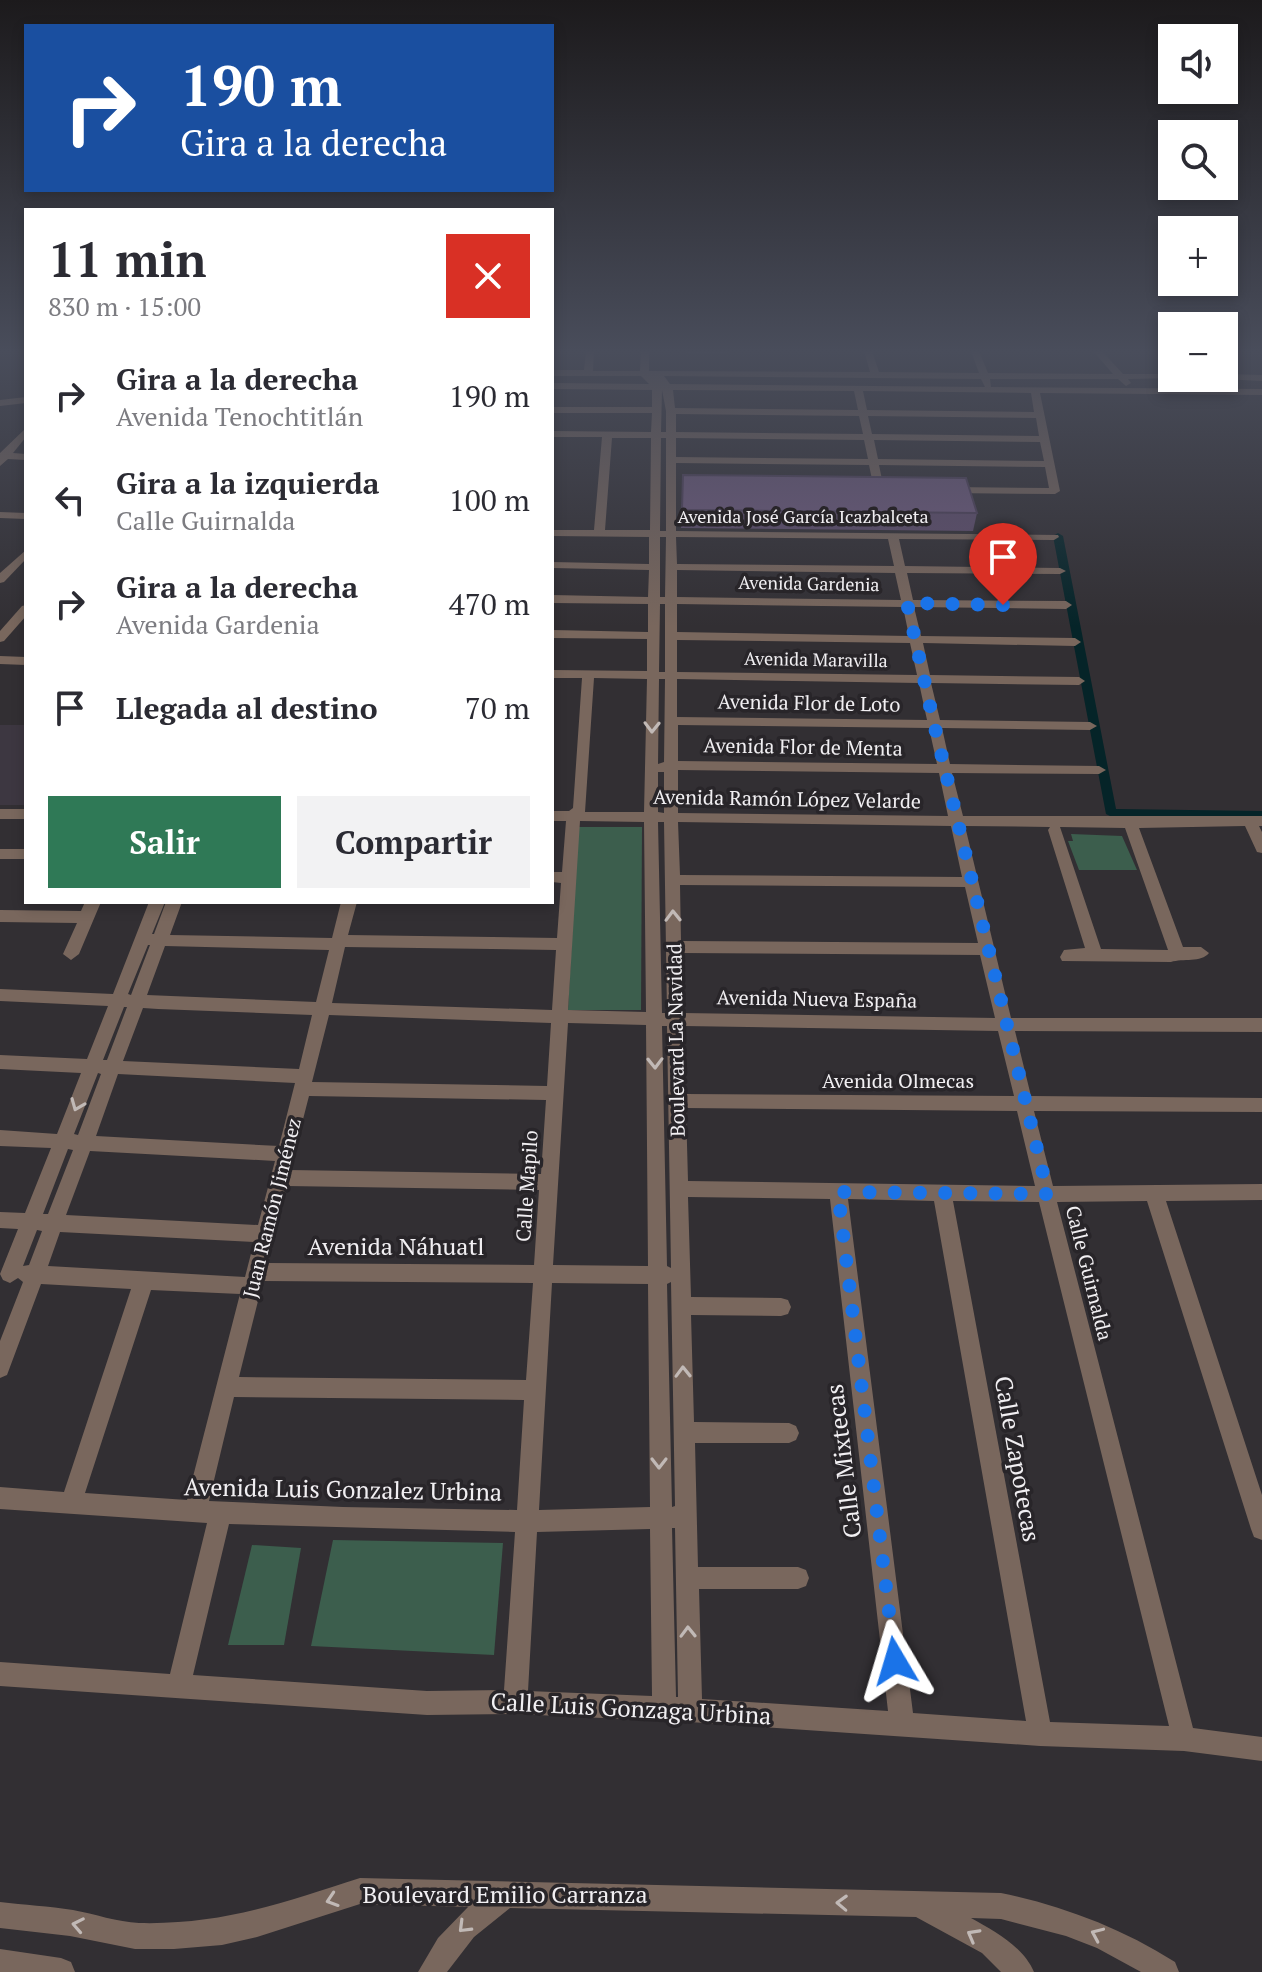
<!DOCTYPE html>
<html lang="es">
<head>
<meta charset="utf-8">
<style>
  body { margin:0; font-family:"PT Serif",serif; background:#f2f2f3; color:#2b2b33; height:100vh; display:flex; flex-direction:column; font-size:30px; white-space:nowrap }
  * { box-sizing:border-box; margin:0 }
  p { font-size:26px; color:#7c7c81 }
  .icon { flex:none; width:44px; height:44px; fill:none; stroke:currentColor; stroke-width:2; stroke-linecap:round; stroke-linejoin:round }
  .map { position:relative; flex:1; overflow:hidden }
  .drawer { position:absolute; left:24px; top:208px; width:530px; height:696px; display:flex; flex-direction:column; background:#fff; border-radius:0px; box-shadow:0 4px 12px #0003 }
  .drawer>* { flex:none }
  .banner { position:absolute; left:24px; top:24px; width:530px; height:168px; border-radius:0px; box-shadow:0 4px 12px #0003; background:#1a4fa0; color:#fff; overflow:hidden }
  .tools { position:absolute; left:1158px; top:24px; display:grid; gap:16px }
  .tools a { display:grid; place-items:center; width:80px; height:80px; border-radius:0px; background:#fff; box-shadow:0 4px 12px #0003; font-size:40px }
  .pin { position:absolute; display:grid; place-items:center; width:68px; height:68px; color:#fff; margin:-82px -34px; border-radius:50% 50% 50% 0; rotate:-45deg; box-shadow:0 0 8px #0007 }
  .pin .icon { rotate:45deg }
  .me { position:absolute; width:88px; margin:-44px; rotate:353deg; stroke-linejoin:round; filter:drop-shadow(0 0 6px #0008) }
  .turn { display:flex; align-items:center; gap:28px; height:168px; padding:0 24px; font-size:36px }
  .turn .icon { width:104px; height:104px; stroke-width:2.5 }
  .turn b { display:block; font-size:56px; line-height:68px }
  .round { display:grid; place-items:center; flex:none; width:84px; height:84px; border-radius:0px; background:#f2f2f3 }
  .overview { display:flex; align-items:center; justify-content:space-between; height:136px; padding:0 24px }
  h1 { font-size:48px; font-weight:700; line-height:60px }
  .button { display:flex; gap:16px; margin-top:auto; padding:16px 24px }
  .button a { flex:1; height:92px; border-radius:0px; background:#2f7956; color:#fff; font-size:32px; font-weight:700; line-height:92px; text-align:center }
  .button a+a { background:#f2f2f3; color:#2b2b33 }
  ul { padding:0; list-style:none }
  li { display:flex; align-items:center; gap:24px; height:104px; padding:0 24px }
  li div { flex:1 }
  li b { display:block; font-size:30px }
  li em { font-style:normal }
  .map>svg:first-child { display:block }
</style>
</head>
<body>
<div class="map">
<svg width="1262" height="1972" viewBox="0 0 1262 1972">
  <rect width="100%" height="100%" fill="#322f33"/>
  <rect fill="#3d3741" x="0" y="725" width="26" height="80"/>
  <g fill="#3c5e4d">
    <path d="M578 827H642L641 1010H568Z"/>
    <path d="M1071 834 1122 836 1137 870H1079L1068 841H1073Z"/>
    <path d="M333 1540 503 1543 494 1655 311 1646Z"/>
    <path d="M252 1545 301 1548 284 1645H228Z"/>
  </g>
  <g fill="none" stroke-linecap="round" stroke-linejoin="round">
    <path fill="#052428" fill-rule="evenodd" d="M1058 533 1063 536 1116 809 1262 811V819L1114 818 1106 814 1053 536Z"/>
    <g fill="#79675d" fill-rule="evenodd">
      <path d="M586 351H594L593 371H640L641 351H649V371L870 372 864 351H872L879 372 979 373 971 351H979L988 373 1113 374 1093 351H1102L1123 374H1172V378H1176L1128 379 1131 383 1126 386 1118 379H990L991 387 1262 389V395L1040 393 1060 491 1055 494 949 493 944 490 949 487 1049 488 1045 467 879 465 884 489 879 492 874 489 869 465 676 463V531L1058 535 1059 537 1054 540 899 539 905 566 1060 568 1066 571 1060 574 907 573 913 600 1066 601 1072 605 1066 609 914 607 921 636 1075 638 1081 642 1075 646 923 643 930 675 1079 677 1085 681 1079 685 931 683 940 720 1090 722 1097 726 1090 730 942 728 950 764 1099 766 1106 770 1099 774 952 773 963 816H1262V826H1259L1262 832V853L1257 852 1245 826 1139 828 1183 947H1201L1209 953C1201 963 1183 958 1171 962L1062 961 1060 957 1064 950 1085 948 1048 830 1050 827 965 826 1011 1018H1262V1032L1015 1031 1031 1096 1262 1098V1112L1034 1111 1053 1186 1262 1184V1200L1166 1201 1262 1495V1540L1254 1537 1251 1529 1147 1201 1057 1202 1193 1728 1262 1737V1761L1184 1751 1040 1746 690 1722 515 1714 427 1715 0 1686V1662L170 1674 207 1523 0 1509V1487L64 1492 131 1289 41 1284 7 1375 0 1378V1341L23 1282 18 1278 10 1283 3 1280 0 1274 18 1229 0 1228V1212L25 1213 51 1148 0 1146V1130L57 1134 81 1073 0 1069V1055L87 1059 108 1006 0 1001V989L113 994 149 902H165L152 934H154L166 902H182L170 935 332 938 341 902H357L348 935 557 938 561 883 552 882V872H562L566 821H552V811H569L573 808 582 678H552V670L647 671V639L552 638V630L648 632V604L552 603V595L648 597 649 570 552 568V562L649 564V537L552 536V530H594L602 437H552V431L651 432 652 413H552V407H652V390L552 389V383L649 384 641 376H552V370H584ZM664 376 981 379 985 387 670 384ZM662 390 666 411V432H661ZM673 390 854 391 858 410 675 408ZM863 391 1031 393 1034 412 867 410ZM676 414 859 416 863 434 676 432ZM868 416 1036 418 1039 436 872 434ZM612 438H651L650 530H605ZM661 438H666V531H660ZM676 438 864 440 868 459 676 457ZM874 440 1040 442 1044 461 878 459ZM660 537H666L665 597H660ZM676 537 888 539 894 566 677 564ZM677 570 895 573 901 600 677 597ZM660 604H665V672H659ZM677 604 903 607 909 636 677 632ZM677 640 910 643 917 675 677 672ZM594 678 647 679 644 812H585ZM659 679H665L664 762 658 764ZM677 679 919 683 927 720 677 717ZM678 725 929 728 937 764 678 761ZM678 770 939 773 948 816 678 813ZM658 772H664V813L658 812ZM580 821 644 822 646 1012 568 1010ZM658 822H664L667 1013H662ZM678 822 951 826 962 877 680 875ZM1060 827 1125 828 1168 950 1101 949ZM680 885 965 887 978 943 681 941ZM148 945H150L131 995 128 994ZM165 946 329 950 316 1002 147 995ZM345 947 556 950 552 1010 332 1003ZM682 953 980 955 995 1018 683 1013ZM124 1007H127L107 1060H103ZM143 1008 158 1009 312 1015 299 1069 123 1061ZM329 1015 551 1023 547 1086 312 1082ZM568 1023 646 1025 648 1266 553 1265ZM662 1026H667L671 1268 667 1266ZM684 1026 998 1031 1014 1096 685 1094ZM98 1073 101 1074 78 1135 74 1134ZM118 1074 295 1083 279 1146 96 1136ZM309 1096 546 1100 541 1174 290 1170ZM686 1108 1017 1111 1035 1186 688 1181ZM68 1149 73 1150 48 1214H43ZM90 1151 275 1161 258 1225 66 1215ZM287 1186 539 1190 534 1265 268 1263ZM688 1197 830 1199 888 1711 702 1699 699 1589H798L806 1586 809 1578 806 1570 798 1567H698L695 1443H789L796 1440 799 1433 796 1426 789 1423 694 1422 691 1315 781 1316 788 1314 791 1307 788 1300 781 1298 691 1297ZM848 1199 934 1201 1026 1721 913 1713ZM953 1201 1039 1202 1169 1726 1050 1722ZM37 1230 42 1231 29 1265 23 1266ZM60 1232 254 1242 245 1277 48 1266ZM263 1281 533 1283 526 1380 239 1377ZM671 1282 675 1506 672 1507 667 1284ZM552 1283 648 1284 650 1507 539 1510ZM151 1290 240 1294 187 1500 85 1493ZM234 1397 524 1400 517 1510 343 1507 209 1501ZM229 1524 515 1532 504 1690 427 1691 193 1675ZM672 1528H675L678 1697H676ZM650 1529 652 1696 528 1691 537 1532Z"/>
      <path d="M1224 374 1262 375V381L1221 379 1224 378Z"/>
      <path d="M26 397V403L0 406V400Z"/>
      <path d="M26 428V437L13 453 26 454V460L8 459 0 466V453Z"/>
      <path d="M0 512 26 513V519L0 518Z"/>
      <path d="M26 550V559L4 582 0 583V573Z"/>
      <path d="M26 605V616L4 641 0 642V631L22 606Z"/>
      <path d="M0 656 26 657V665L0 664Z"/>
      <rect x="0" y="809" width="26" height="10"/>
      <rect x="0" y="849" width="26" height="10"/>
      <path d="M85 902H101L79 954 71 960 63 954 77 923 0 922V910L81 911Z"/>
      <path d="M360 1878 1001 1893C1063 1906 1121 1928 1175 1962L1179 1972H1141L1097 1948 1066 1936 1001 1919 971 1918C994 1931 1023 1946 1034 1972H1001L982 1953 916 1917 510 1908 474 1937 447 1972H418L438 1938 468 1907 360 1904 257 1937 222 1945 174 1949H135L70 1936 0 1928V1902C24 1905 49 1906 73 1910 95 1914 117 1922 139 1923 223 1925 282 1903 360 1878Z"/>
      <path d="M0 1949 61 1958 71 1962 75 1972H0Z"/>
    </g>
  </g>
  <g fill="#604e6d">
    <path d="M686 351H727V354L686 353Z"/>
    <path d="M683 475 977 513 973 531 681 528Z"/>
  </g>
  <path fill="#705b7f" stroke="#4e4059" stroke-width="2" d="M683 475 966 478 977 513 682 510Z"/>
  <defs><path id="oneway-chevron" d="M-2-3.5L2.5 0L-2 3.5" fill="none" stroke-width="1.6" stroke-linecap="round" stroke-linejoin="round" transform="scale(2)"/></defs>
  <g stroke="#c1b9b6">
    <use href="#oneway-chevron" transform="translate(652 727) rotate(91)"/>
    <use href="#oneway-chevron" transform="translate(673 916) rotate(-91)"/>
    <use href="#oneway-chevron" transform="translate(655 1063) rotate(89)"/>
    <use href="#oneway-chevron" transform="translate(77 1105) rotate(112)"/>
    <use href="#oneway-chevron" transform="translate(683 1372) rotate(-91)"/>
    <use href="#oneway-chevron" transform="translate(659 1463) rotate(90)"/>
    <use href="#oneway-chevron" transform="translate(688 1632) rotate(-91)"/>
    <use href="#oneway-chevron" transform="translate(332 1900) rotate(162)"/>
    <use href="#oneway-chevron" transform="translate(842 1903) rotate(-178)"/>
    <use href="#oneway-chevron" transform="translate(78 1925) rotate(-169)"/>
    <use href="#oneway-chevron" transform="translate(464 1927) rotate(135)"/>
    <use href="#oneway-chevron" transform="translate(1097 1934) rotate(-156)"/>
    <use href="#oneway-chevron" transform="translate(973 1935) rotate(-151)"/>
  </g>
  <linearGradient id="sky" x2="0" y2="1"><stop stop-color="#1c1a1c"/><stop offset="0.56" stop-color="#494d5b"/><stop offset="1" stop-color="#494d5b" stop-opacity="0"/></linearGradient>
  <rect width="1262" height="627" fill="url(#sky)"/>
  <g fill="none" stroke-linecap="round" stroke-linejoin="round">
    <path stroke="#1a73e8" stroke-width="14" stroke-dasharray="0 25.2" d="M895 1661 838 1192 1048 1194 934 724 907 603 1003 605"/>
  </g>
  <g text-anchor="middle" stroke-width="7" stroke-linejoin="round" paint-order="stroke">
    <g font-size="18" fill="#f1eff2" stroke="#282529">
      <text x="803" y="523">Avenida José García Icazbalceta</text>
      <text transform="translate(809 584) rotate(1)" y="6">Avenida Gardenia</text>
      <text transform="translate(816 660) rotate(1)" y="6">Avenida Maravilla</text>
    </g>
    <g font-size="20" fill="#f1eff2" stroke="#282529">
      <text transform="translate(809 703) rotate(1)" y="7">Avenida Flor de Loto</text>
      <text transform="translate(803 747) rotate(1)" y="7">Avenida Flor de Menta</text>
      <text transform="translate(787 799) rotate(1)" y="7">Avenida Ramón López Velarde</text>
      <text transform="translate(817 999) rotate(1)" y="7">Avenida Nueva España</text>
      <text transform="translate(676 1040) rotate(-91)" y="7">Boulevard La Navidad</text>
      <text x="898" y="1088">Avenida Olmecas</text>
      <text transform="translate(527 1186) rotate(-86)" y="7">Calle Mapilo</text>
      <text transform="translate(272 1208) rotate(-76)" y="7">Juan Ramón Jiménez</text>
      <text transform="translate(1089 1273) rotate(76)" y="7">Calle Guirnalda</text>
    </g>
    <g font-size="24" fill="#f1eff2" stroke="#282529">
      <text x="396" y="1255">Avenida Náhuatl</text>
      <text transform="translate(1017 1459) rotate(80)" y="8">Calle Zapotecas</text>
      <text transform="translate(844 1461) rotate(-97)" y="8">Calle Mixtecas</text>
      <text transform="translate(343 1490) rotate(1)" y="8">Avenida Luis Gonzalez Urbina</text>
      <text transform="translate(631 1709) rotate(3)" y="8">Calle Luis Gonzaga Urbina</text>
      <text x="505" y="1903">Boulevard Emilio Carranza</text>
    </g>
  </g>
</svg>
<div class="tools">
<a><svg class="icon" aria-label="sound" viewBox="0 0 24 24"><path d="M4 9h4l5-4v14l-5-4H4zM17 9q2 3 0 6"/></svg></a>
<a><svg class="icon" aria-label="search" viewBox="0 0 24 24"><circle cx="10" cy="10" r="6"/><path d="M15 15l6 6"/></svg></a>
<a>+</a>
<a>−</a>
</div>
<div class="pin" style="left:1003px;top:605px;background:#d93025"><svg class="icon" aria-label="arrive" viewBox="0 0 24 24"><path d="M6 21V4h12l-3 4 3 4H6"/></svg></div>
<svg class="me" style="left:895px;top:1661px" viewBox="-20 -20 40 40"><path d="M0-17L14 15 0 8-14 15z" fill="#1a73e8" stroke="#fff" stroke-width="4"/></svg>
<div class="banner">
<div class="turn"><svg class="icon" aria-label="right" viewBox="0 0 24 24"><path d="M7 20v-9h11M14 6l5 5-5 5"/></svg><div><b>190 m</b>Gira a la derecha</div></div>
</div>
<section class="drawer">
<div class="overview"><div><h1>11 min</h1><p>830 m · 15:00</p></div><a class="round" style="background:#d93025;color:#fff"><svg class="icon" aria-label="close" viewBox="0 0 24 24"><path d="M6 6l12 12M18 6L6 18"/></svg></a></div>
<ul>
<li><svg class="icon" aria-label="right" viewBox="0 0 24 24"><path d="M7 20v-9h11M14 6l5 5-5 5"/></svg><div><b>Gira a la derecha</b><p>Avenida Tenochtitlán</p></div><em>190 m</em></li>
<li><svg class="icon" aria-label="left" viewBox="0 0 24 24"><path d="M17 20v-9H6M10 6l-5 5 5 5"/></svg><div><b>Gira a la izquierda</b><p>Calle Guirnalda</p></div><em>100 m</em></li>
<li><svg class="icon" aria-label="right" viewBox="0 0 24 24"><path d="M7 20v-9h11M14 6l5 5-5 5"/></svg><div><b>Gira a la derecha</b><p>Avenida Gardenia</p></div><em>470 m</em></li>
<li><svg class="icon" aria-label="arrive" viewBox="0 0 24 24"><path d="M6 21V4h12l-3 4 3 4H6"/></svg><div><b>Llegada al destino</b></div><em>70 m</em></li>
</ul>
<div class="button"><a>Salir</a><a>Compartir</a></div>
</section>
</div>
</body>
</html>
